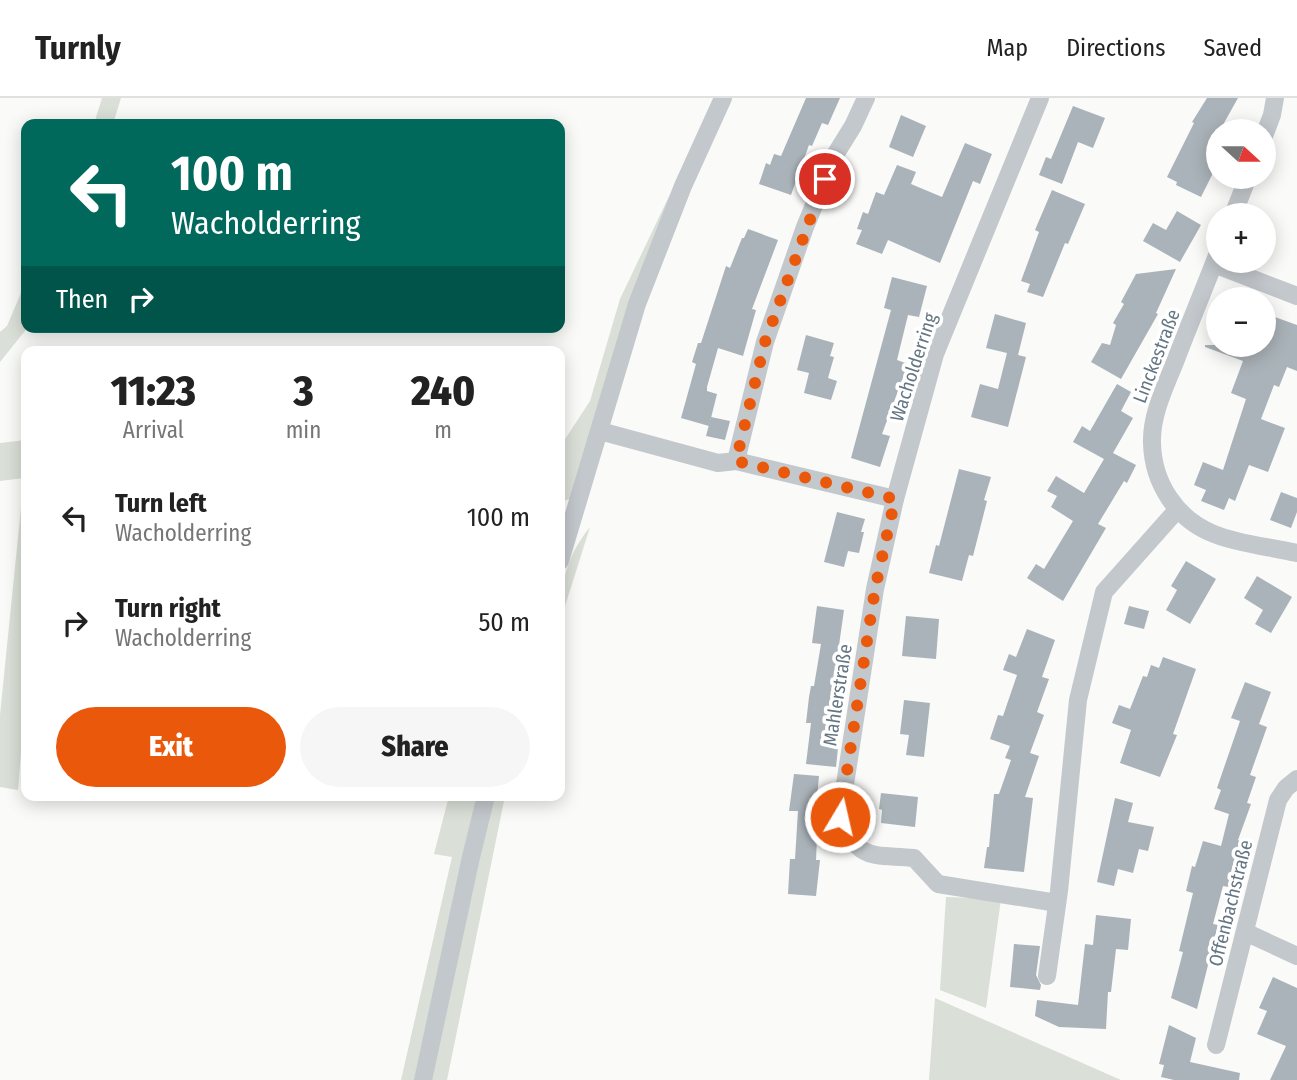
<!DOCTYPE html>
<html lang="en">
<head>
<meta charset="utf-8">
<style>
  body { margin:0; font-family:"Fira Sans Condensed",sans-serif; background:#f6f6f6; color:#222; height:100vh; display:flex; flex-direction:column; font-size:26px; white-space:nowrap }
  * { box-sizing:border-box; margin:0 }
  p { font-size:23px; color:#767676 }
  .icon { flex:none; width:38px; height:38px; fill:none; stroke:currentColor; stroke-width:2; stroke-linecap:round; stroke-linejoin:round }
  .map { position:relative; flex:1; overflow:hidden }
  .side { position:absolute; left:21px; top:248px; width:544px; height:455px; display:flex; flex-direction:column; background:#fff; border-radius:14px; box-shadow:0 4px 18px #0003 }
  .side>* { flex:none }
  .hud { position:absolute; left:21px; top:21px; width:544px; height:214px; border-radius:14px; box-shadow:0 4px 18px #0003; background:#00695c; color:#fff; overflow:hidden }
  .needle { width:46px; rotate:111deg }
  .fabs { position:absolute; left:1206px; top:21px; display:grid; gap:14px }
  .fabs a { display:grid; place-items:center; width:70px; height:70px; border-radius:50%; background:#fff; box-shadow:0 4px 18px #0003; font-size:35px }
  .pin { position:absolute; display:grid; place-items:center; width:60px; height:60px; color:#fff; margin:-30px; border:4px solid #fff; border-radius:50%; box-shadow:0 2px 7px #0007 }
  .me { position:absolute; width:77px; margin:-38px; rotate:9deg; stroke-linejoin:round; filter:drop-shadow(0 0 5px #0008) }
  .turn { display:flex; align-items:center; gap:24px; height:147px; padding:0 35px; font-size:32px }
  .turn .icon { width:91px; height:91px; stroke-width:2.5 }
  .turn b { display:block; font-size:49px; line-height:60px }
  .then { display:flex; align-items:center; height:66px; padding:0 35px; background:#0003; gap:14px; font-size:26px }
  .eta { display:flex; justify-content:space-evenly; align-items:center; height:119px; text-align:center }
  .eta b { font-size:42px; font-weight:800; line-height:49px }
  .button { display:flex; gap:14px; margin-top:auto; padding:14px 35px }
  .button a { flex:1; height:80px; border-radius:42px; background:#ea580c; color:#fff; font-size:28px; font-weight:800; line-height:80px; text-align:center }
  .button a+a { background:#f6f6f6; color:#222 }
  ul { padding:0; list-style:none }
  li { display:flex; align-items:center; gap:21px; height:105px; padding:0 35px }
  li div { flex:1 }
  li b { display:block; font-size:26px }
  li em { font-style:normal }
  header { display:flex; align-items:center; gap:42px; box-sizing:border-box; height:98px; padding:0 35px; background:#fff; border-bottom:2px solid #e0e0e0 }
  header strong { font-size:33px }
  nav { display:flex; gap:38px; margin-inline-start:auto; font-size:24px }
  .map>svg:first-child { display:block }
</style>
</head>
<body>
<header>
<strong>Turnly</strong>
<nav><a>Map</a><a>Directions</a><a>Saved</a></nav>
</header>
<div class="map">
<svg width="1297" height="982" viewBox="0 0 1297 982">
  <rect width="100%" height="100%" fill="#fafaf8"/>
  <g fill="#dadfd7">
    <path d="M102 0H121L113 26H94Z"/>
    <path d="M672 92 630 204 573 400 560 404V349L590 303 620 201Z"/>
    <path d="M26 183 28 229 0 264V234L7 228Z"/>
    <path d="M26 342V593L18 692 0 689V617L24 380 0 383V345Z"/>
    <path d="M590 429 560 524C560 486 566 459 590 429Z"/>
    <path d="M449 698H479L463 760 414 982H401L452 759 434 756Z"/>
    <path d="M495 698H505L447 982H431L479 759Z"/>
    <path d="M946 799 1001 801 986 910 940 892Z"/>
    <path d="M935 900 1121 982H929Z"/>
  </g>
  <g fill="#aab3b9">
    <path d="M806 0H840L828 27 822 25 812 48 809 47 791 97 759 86 766 65 770 67 774 56 781 58Z"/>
    <path d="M1207 0H1238L1210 50 1218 54V77L1213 75 1201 99 1176 87 1177 84 1167 79 1194 25 1192 24Z"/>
    <path d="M1073 8 1105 20 1093 50 1078 44 1062 86 1039 77 1046 59 1051 61Z"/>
    <path d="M901 17 926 28 913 59 889 49Z"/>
    <path d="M965 45 992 56 980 86 973 83 940 165 888 142 882 156 856 146 862 132 857 131 863 114 868 116 876 94 884 97 897 67 916 74 911 86 942 99Z"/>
    <path d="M1052 92 1085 106 1068 146 1065 145 1043 199 1027 194 1030 186 1021 183 1039 134 1035 132Z"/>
    <path d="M1177 113 1201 127 1180 164 1143 143 1153 125 1166 132Z"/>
    <path d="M748 131 778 142 752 211 756 212 743 258 718 250 707 289V293L717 296 709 328 681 320 696 266 692 264 698 245H701L726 168 730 170 742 140H744Z"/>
    <path d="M1176 171 1156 215 1158 216 1121 281 1091 264 1102 245 1110 247 1116 227 1113 225 1124 206 1121 204 1136 176Z"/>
    <path d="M892 179 927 188 919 219 908 217 897 262 908 266 882 336 890 338 880 369 851 360 891 212 884 210Z"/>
    <path d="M1264 215 1297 227V273L1287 269 1279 289 1274 287 1261 321 1285 330 1268 374 1249 367 1235 403 1229 400 1224 412 1201 403 1206 392 1194 387 1203 364 1223 372 1246 301 1231 295 1243 263 1205 249V247H1264Z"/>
    <path d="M995 216 1026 225 1018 257 1026 259 1008 329 971 319 980 286 998 291 1007 255 986 250Z"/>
    <path d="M806 237 834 245 830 258 834 259 828 280 837 283 831 302 804 295 809 275 797 272Z"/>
    <path d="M1117 286 1131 294 1121 313 1133 320 1113 355 1136 367 1127 385 1124 383 1098 426 1106 430 1063 503 1027 480 1036 466 1044 471 1073 423 1051 409 1057 398 1047 393 1056 378 1084 395 1104 361 1073 344 1082 328 1090 333Z"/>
    <path d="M711 319 730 323 725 342 706 338Z"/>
    <path d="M959 371 991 379 984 402 987 403 973 458 969 457 962 483 929 475 936 447 939 448Z"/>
    <path d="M1281 394 1297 400V414L1291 430 1270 422Z"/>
    <path d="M837 414 865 421 861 434H864L859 455 848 453 844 469 824 464Z"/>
    <path d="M1186 463 1216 481 1190 526 1166 512 1177 492 1171 488Z"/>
    <path d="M1257 478 1292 499 1271 535 1255 526 1263 512 1244 500Z"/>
    <path d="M817 508 844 512 833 590 838 591 832 649 838 650 836 669 806 666 811 625H806L809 599 811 588H814L821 546 812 545Z"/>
    <path d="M1129 508 1149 513 1144 531 1124 526Z"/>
    <path d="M906 518 939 521 936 561 902 558Z"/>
    <path d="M1027 531 1055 542 1042 579 1049 581 1037 614 1044 617 1030 655 1039 658 1025 699 1033 700 1024 774 984 770 987 749H989L994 696H999L1011 662 1005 660 1010 648 990 641 998 617 1003 618 1017 577 1003 572 1009 556 1016 559Z"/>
    <path d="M1163 559 1196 571 1173 636 1177 637 1160 679 1120 665 1131 632 1112 625 1119 607 1130 611 1143 578 1147 579 1151 567 1159 570Z"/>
    <path d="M1245 584 1271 594 1259 626 1267 629 1250 677 1256 679 1247 705 1251 706 1238 742 1240 743 1229 789 1223 788 1213 826 1218 827 1197 911 1171 900 1183 854 1179 853 1193 795 1186 793 1192 768 1195 769 1203 743 1221 748 1229 716 1214 711 1221 692 1217 690 1240 623 1231 620Z"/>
    <path d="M904 602 930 605 924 659 906 657 909 637 900 636Z"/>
    <path d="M794 676 819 678 813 741H817L816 762H820L816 798 788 796 790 761H795L798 713H789Z"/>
    <path d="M881 695 918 699 915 729 881 725 882 712 879 711Z"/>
    <path d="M1115 700 1133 705 1128 724 1154 729 1148 753 1139 751 1133 775 1118 771 1114 788 1097 784Z"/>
    <path d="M1096 817 1131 821 1128 852 1116 851 1111 894H1108L1106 931 1059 929 1035 918 1037 902 1078 907 1085 846 1093 847Z"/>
    <path d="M1014 846 1040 848 1036 877 1041 887 1040 892 1010 889Z"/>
    <path d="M1273 879 1297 890V982H1270L1286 948 1257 936 1267 913 1259 910Z"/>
    <path d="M1169 927 1196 940 1190 964 1240 975 1239 982H1174L1161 979 1164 967 1159 966Z"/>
  </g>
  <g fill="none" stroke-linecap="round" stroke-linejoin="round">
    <g stroke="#c3c8cc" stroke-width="18">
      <path d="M1264 38 1272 17 1275 0"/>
      <path d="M1233 117 1248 79"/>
      <path d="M1218 155C1204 191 1189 227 1175 264 1165 289 1151 317 1152 345 1153 385 1176 421 1214 436 1238 446 1271 449 1297 455"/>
      <path d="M1214 166 1297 198"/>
      <path d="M600 333 718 365 736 363 895 401 935 256 1040 0"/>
      <path d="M736 363 765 244 805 129 835 57 853 28 866 0"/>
      <path d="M895 401 875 491 840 719C860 764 870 756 914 760L938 786 1057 805"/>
      <path d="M560 463 637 206 683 88 723 0"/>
      <path d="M1245 834 1297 858"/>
      <path d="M1047 878 1059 793 1078 602 1104 494 1177 412"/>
      <path d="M1216 947 1278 702 1286 690 1297 681"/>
      <path d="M423 982 471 759 486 698"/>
    </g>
  </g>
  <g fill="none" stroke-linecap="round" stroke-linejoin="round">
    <path stroke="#ea580c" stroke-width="12" stroke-dasharray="0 21.6" d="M825 81 765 244 736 363 895 401 875 491 840 719"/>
  </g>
  <g text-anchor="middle" stroke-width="7" stroke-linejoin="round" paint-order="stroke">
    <g font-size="19" fill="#657683" stroke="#fff">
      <text transform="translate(1156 258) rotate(-69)" y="7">Linckestraße</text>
      <text transform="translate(913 269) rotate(-72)" y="7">Wacholderring</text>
      <text transform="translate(837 597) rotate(-81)" y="7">Mahlerstraße</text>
      <text transform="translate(1230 805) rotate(-76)" y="7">Offenbachstraße</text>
    </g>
  </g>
</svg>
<div class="fabs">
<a><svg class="needle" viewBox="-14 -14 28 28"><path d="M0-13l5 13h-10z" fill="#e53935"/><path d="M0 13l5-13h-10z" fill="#767676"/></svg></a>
<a>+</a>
<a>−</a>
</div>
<div class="pin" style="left:825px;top:81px;background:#d93025"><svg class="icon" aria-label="arrive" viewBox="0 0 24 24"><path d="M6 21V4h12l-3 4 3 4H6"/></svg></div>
<svg class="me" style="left:840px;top:719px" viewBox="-20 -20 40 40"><circle r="17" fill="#ea580c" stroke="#fff" stroke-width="3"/><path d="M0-11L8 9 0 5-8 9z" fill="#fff"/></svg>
<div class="hud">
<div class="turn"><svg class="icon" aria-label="left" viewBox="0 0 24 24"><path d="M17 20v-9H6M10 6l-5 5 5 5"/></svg><div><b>100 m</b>Wacholderring</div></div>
<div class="then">Then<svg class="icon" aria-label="right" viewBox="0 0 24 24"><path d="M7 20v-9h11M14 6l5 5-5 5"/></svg></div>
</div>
<section class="side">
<div class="eta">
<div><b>11:23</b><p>Arrival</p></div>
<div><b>3</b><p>min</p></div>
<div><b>240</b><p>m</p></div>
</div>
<ul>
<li><svg class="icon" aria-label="left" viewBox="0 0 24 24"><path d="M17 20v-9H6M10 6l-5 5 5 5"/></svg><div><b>Turn left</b><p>Wacholderring</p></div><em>100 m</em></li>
<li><svg class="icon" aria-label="right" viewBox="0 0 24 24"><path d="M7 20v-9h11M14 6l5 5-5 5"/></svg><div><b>Turn right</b><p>Wacholderring</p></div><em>50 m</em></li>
</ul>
<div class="button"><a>Exit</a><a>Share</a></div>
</section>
</div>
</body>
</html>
